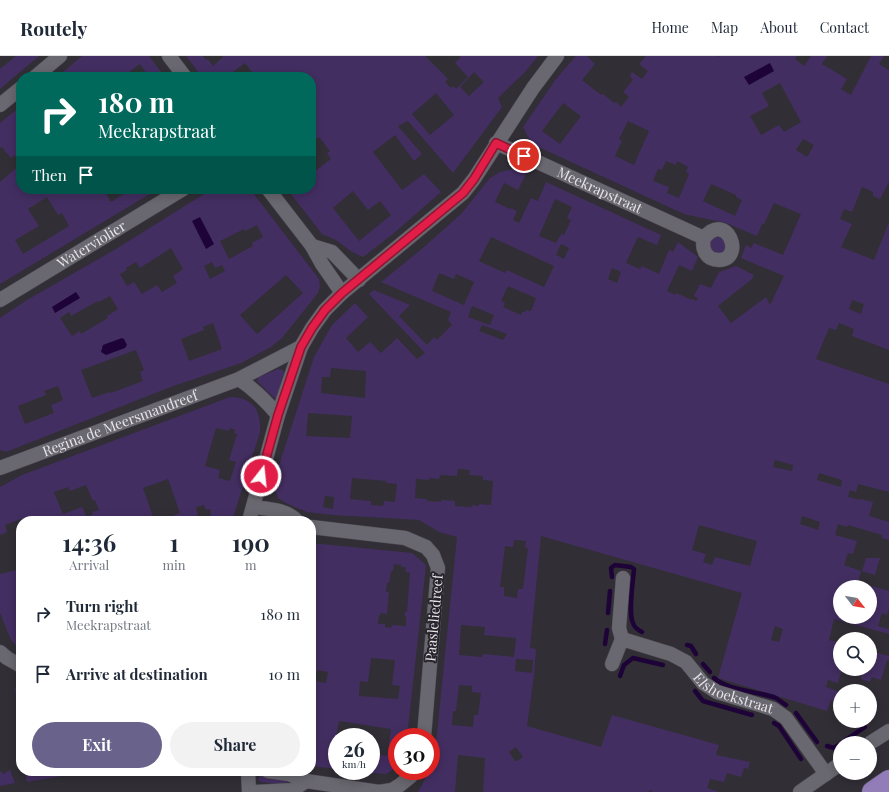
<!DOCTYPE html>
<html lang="en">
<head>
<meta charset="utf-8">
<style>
  body { margin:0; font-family:"Playfair Display",serif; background:#f2f2f3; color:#1f2937; height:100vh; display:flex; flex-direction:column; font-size:15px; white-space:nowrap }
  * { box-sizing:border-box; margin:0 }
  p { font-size:13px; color:#747a83 }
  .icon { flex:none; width:22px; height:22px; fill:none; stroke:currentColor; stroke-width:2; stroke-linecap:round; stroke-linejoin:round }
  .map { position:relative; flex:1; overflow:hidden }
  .drawer { position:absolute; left:16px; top:460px; width:300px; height:260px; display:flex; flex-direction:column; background:#fff; border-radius:16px; box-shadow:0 2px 10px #0003 }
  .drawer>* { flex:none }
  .hud { position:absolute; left:16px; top:16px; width:300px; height:122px; border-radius:16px; box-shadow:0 2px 10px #0003; background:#00695c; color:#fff; overflow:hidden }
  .needle { width:26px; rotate:121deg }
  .tools { position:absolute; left:833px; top:524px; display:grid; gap:8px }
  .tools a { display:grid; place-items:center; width:44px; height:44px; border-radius:50%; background:#fff; box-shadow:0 2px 10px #0003; font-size:20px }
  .speed { position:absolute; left:328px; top:672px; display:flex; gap:8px; font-size:20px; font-weight:700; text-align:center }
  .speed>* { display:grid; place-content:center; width:52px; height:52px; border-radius:50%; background:#fff; box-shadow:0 2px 10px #0003; line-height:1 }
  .speed small { font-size:10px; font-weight:400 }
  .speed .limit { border:6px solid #d22; background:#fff; color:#111 }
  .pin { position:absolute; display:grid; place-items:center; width:34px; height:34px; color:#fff; margin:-17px; border:2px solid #fff; border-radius:50%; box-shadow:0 1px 4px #0007 }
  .me { position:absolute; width:44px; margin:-22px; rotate:16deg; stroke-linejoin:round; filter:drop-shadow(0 0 3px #0008) }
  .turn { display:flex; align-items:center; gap:14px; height:84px; padding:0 16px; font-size:18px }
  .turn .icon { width:52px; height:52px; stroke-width:2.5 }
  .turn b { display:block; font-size:28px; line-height:34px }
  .then { display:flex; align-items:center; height:38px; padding:0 16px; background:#0003; gap:8px; font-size:15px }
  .eta { display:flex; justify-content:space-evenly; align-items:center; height:68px; text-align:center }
  .eta b { font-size:24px; font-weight:700; line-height:28px }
  .cta { display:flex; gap:8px; margin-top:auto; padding:8px 16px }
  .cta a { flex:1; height:46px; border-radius:24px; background:#69628b; color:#fff; font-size:16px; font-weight:700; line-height:46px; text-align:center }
  .cta a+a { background:#f2f2f3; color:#1f2937 }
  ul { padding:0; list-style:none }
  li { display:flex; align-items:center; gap:12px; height:60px; padding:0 16px }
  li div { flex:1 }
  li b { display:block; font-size:15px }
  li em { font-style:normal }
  header { display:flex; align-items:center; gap:24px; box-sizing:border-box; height:56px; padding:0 20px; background:#fff; border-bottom:1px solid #e0e1e3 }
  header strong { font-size:19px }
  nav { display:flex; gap:22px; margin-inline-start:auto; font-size:14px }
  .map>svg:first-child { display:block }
</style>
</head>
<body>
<header>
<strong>Routely</strong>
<nav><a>Home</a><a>Map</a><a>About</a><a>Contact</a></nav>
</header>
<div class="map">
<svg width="889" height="736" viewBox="0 0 889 736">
  <rect width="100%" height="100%" fill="#312e36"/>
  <g fill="#432e61" fill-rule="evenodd">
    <path d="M16 0H39L0 33V13Z"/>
    <path d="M82 0H149L165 21H149L140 8 122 21H57Z"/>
    <path d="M186 0H203L206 4 208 3 213 10 223 1V0H425L448 23 445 26 451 32 453 30 456 33 468 21 455 7 460 2 459 0H538L525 16 498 42 502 51 453 117 408 65 398 70 422 98 414 105 395 79 373 96 402 134 424 118 441 136 393 178 363 201 352 196 336 184 322 178 287 133H311V110L315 115 331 103 327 97 330 95 319 81 313 85 314 86 311 88V21H256L245 7 226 21H202ZM474 16 484 26 469 40 460 31ZM436 37 454 59 430 79 412 58ZM353 135 368 154 380 145 391 159 359 185 333 152Z"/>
    <path d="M576 0H587L595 8 582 24 601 39 603 38 614 47 616 46 621 51 629 41 623 36 633 24 630 20 632 16 642 23 648 15 639 8 646 0H717L719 1 720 0H797L795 3 804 10 811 0H827L822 8 847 23 841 33 851 39 871 0H884L879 8 889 14V126L880 143 873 140V136L862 131 852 156 844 153 840 163 852 168 841 191 874 204 889 166V294L852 280 854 273 839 267 836 274 829 272 816 303 889 328V436L858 428 856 436 850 434 848 441 860 444 861 443 873 446 869 460 889 466V484L882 482V479L848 469 847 471 838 468 835 479 857 485 853 498 848 497 844 509 861 515 858 526 889 535V552L887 559 882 557 878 570 889 573V578L834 563 829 584 840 587V613H842L838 627 828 624 826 631 840 636V647L831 644 827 655 718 622 742 537 541 480 530 592 536 593 534 619 527 670 601 691 612 659 719 689 716 699 750 706 748 713 744 712 741 721 727 717 724 726 710 723 707 732 719 736H652L651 734 648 736H483L485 702 458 699 455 736H418L434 707 457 481 439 476 419 464 334 459 307 456 288 448 278 442 273 428 314 301 332 269 355 247 368 261 346 282 358 296 370 286 381 297 397 282 417 303 425 297 369 238 374 234 410 249 399 260 427 289 434 281 437 284 452 269 448 264 451 256 381 226 423 192 462 157 490 122 500 116 514 113 527 116 518 134 504 127 495 146 510 153 511 152 517 155 513 164 519 167 531 142 538 145 546 126 661 179 657 189 638 181 626 207 640 213 642 210 659 218 669 194 673 196 678 186 698 201 692 215 679 209 667 235 675 239 676 237 692 244 693 243 696 245 698 242 694 240 700 228 711 232 719 216 736 210 754 219 752 223 718 250 731 267 766 241 770 249 784 220 741 202 746 189 751 192 754 187 783 199 801 158 774 147 764 168H762L757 180 726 167 684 158 532 88 523 71 556 23ZM780 27 801 66 784 76 779 69 761 79 750 60 769 50 762 37ZM563 47 581 60 560 88 542 75ZM628 65 649 75 634 109 615 100 622 85 619 83ZM803 83 814 89 807 101 796 94ZM666 105 676 109 677 105 688 111 686 116 689 118 679 142 667 137 669 131 653 125 658 113 662 114ZM711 128 736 139V141L742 144 735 160 703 145ZM555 143 572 151 567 162 571 164 564 179 561 178 556 187 539 180ZM491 181 554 210 544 231 507 214 505 217 479 205ZM561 188 569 192 564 203 556 199ZM612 212 621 216 617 227 608 223ZM439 217 454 223 456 218 474 226 464 249 432 235ZM508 230 536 242 531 255 526 254 525 256H522L521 259 503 251 505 247 501 245ZM852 244 864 248 861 258 849 253ZM472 250 494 259 490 269 468 261ZM482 269 507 278 503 284 479 275ZM331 312 366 315 365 342 321 337 322 321H330ZM308 357 352 360 350 382 306 380ZM775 404 793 409 792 415 773 411ZM458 413 470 414 469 419 483 420V424L493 425 491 449 479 448V450L472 449V451L455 450V445L441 444V446L427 445V443L415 442 416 423 429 424V422L439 423 440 419 457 420ZM819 417 842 424 841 431 817 424ZM352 422 386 425V427L397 428 395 446 384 445 383 450 371 449V445L350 443ZM325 440 334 441 333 453 323 451ZM802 460 820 466 818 474 800 468ZM699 469 757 485 750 510 715 501 712 509 703 506 706 498 692 494ZM514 484 526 485 525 492H528L523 533H518L517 542 504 540V531H500L505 490 513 491ZM840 531H870V561H840ZM461 569 485 571 484 579 516 582 514 601 483 598 482 601 459 599ZM775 570 783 573 779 586 771 584ZM516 603 533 604 532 617 515 615ZM459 629 472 630V636L481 637 478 659H474L473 671 452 669 453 655H456ZM516 691 523 701 517 705H515L509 696Z"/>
    <path d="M21 50V107L14 99 11 102 2 91 0 92V67Z"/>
    <path d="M21 108V133H103L111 146 132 133H158L0 228V126ZM47 141 58 159 62 157 69 170 23 198 15 184 39 170 28 153Z"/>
    <path d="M212 133H250L319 223 320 230 318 237 282 282 271 291 241 307 168 332 6 396 0 394V262L27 244 116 193ZM257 169 263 181 252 187 253 190 229 203 220 185 244 173 245 175ZM171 192 183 213 173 220 177 227 162 236 157 229 142 238 134 226 127 230 120 218 127 214 126 212 136 206 140 212ZM212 206 215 212 222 209 225 215 210 223 204 210ZM286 219 303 237 257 278 240 259ZM110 240 118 253 107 260 108 262 81 278 80 275 72 280 60 262 69 256 71 260 98 245 99 246ZM213 267 222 293 189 305 181 283 204 274 203 271ZM136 294 144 314 140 316 143 325 111 337 110 336 92 342 81 314ZM58 330 63 344 51 349 54 357 25 368 18 350 46 339 44 335Z"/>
    <path d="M723 180 727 193 719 198 710 194V184L711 182Z"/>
    <path d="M278 313 283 314 284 317 276 343C274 342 259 327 257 325L259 321Z"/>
    <path d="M230 341C253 342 261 353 260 376L232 465H211L210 458 211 457 210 453 206 454 204 449 196 451 199 465H158L180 457 168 423 143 432 153 461 143 465H25L24 462 5 469 7 476 0 479V431L22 419ZM216 372 229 375 230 372 235 374 234 377 237 378 229 404 236 406 230 425 218 422 220 414 205 410ZM86 429 93 445 95 444 99 454 92 456 93 458 87 461 82 451 63 458 54 436 68 431 70 435Z"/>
    <path d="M260 459 284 460 285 465H259L258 463V461Z"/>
    <path d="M311 487 412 497 426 509 407 681H397V711L386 718 351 715H371V694L372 695V698L387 700 391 673 339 665 335 688 337 689V713L311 710ZM394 508 401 509V511H405L406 516 410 517 407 556H405V560L406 561V570L392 569 391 572 385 571V568H378L379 559H380L381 557 387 558 389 536H386L387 527H389L391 515H393ZM371 602 395 604 392 629 400 630 398 643 359 640 360 625 368 626ZM317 614 328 616 326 627 315 625Z"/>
    <path d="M866 502H880L875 519 862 515Z"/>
    <path d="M21 513V595L11 584 0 557V518Z"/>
    <path d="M870 595 889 600V604H887L881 624 872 621 870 626 861 623 862 618 847 613H870Z"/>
    <path d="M18 625H21V679L15 633Z"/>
    <path d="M10 714 15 727 0 730V715L3 718Z"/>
    <path d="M25 715H91L27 726Z"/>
    <path d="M261 719 285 723 287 725V727L284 729 261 726 258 724Z"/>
  </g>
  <g fill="#1d0337">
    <path d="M770 7 774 15 749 29 744 21Z"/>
    <path d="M200 161 214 188 206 193 192 165Z"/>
    <path d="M76 236 80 242 55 257 52 251Z"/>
    <path d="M122 282 124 283 127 289 125 292 106 299 101 296 103 289Z"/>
  </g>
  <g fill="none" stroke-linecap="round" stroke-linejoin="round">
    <g stroke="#1d0337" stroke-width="4.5">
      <path d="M612 521 611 512 615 509 631 511 634 513C633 526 628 557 633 567 634 571 638 574 642 576"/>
      <path d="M608 557 610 535"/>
      <path d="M605 588 607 574"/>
      <path d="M687 589 691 590 696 598"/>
      <path d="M703 608 710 616"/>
      <path d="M620 620 624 609 633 602 663 609"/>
      <path d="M714 622C729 635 757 635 776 642 779 644 783 647 786 649"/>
      <path d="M695 635 703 645 752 659"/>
      <path d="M796 657 817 686"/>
      <path d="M774 667 779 670 801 703"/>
      <path d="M841 687 865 671"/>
      <path d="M827 690 834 692 840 688"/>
    </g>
    <defs>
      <g id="street">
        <path d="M169 0 185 21"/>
        <path d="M35 21 60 0"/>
        <path d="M0 49 21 32"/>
        <path id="s1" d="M496 87 704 182C701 193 706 204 719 204 746 203 727 154 704 182"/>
        <path d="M268 133 312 190 322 208 342 237"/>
        <path d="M312 190 332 196 359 224"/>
        <path id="s2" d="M0 244 183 133"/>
        <path d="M239 323C254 333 266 345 278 359"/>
        <path id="s3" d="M0 412 239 323 301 291"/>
        <path d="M253 451C268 453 286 453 297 465"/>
        <path d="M249 465 278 359 301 291 312 272 325 254 342 237 463 137 474 123 533 32 557 0"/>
        <path d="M311 471 405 482 426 491 433 499 438 512 424 681"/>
        <path id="s4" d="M623 522 619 572 622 583 671 598 686 606 703 627 717 636 773 653 786 662 826 718"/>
        <path d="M0 596 7 602 21 610"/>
        <path d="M612 608 622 583"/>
        <path d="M870 687 889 675"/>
        <path d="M248 715 249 736"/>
        <path d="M268 715 289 718 306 725 379 736 392 734 400 729 410 721 415 715"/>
        <path d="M255 736 293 734 306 725"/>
        <path d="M800 736 840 708"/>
      </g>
      <path id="highway" d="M873 736 889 725"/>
    </defs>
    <use href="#street" stroke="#4e4c52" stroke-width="15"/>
    <use href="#highway" stroke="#4e4c52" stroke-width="23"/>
    <use href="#street" stroke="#69676f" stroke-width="14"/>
    <use href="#highway" stroke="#937db9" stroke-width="22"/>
  </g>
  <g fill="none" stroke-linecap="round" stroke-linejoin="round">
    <defs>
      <path id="route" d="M261 420 278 359 301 291 312 272 325 254 342 237 463 137 474 123 496 87 524 100"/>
    </defs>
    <use href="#route" stroke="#92132f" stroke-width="10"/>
    <use href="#route" stroke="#e11d48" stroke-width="7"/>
  </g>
  <g text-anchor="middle" stroke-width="4" stroke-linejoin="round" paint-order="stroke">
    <g font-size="14" fill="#e6e4e9" stroke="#27242c">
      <text dy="5" stroke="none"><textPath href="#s1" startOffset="114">Meekrapstraat</textPath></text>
      <text dy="5" stroke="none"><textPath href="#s2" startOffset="107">Waterviolier</textPath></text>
      <text dy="5" stroke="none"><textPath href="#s3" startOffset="128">Regina de Meersmandreef</textPath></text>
      <text transform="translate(434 562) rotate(-85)" y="5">Paasleliedreef</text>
      <text dy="5" stroke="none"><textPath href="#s4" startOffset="189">Elshoekstraat</textPath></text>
    </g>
  </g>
</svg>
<div class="tools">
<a><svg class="needle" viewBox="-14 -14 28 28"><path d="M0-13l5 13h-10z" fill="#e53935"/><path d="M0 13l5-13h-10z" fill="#747a83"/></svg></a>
<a><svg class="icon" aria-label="search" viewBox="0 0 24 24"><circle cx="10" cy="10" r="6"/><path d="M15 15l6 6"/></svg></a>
<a>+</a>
<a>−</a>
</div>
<div class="speed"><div>26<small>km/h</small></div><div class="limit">30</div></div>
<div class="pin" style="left:524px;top:100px;background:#d93025"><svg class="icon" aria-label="arrive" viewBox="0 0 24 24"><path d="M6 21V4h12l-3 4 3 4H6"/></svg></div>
<svg class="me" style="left:261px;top:420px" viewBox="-20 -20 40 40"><circle r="17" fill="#e11d48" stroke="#fff" stroke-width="3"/><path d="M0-11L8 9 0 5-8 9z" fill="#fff"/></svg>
<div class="hud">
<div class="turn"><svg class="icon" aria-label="right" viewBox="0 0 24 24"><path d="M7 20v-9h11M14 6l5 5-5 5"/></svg><div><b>180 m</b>Meekrapstraat</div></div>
<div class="then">Then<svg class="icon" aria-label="arrive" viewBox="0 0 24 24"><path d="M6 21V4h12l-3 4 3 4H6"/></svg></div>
</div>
<section class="drawer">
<div class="eta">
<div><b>14:36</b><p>Arrival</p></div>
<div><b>1</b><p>min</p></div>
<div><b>190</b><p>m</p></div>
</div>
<ul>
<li><svg class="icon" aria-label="right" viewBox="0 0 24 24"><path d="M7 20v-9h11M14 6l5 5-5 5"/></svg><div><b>Turn right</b><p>Meekrapstraat</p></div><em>180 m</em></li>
<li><svg class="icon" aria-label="arrive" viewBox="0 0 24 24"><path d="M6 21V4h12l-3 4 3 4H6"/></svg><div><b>Arrive at destination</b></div><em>10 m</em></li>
</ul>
<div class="cta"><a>Exit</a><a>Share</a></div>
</section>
</div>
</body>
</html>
